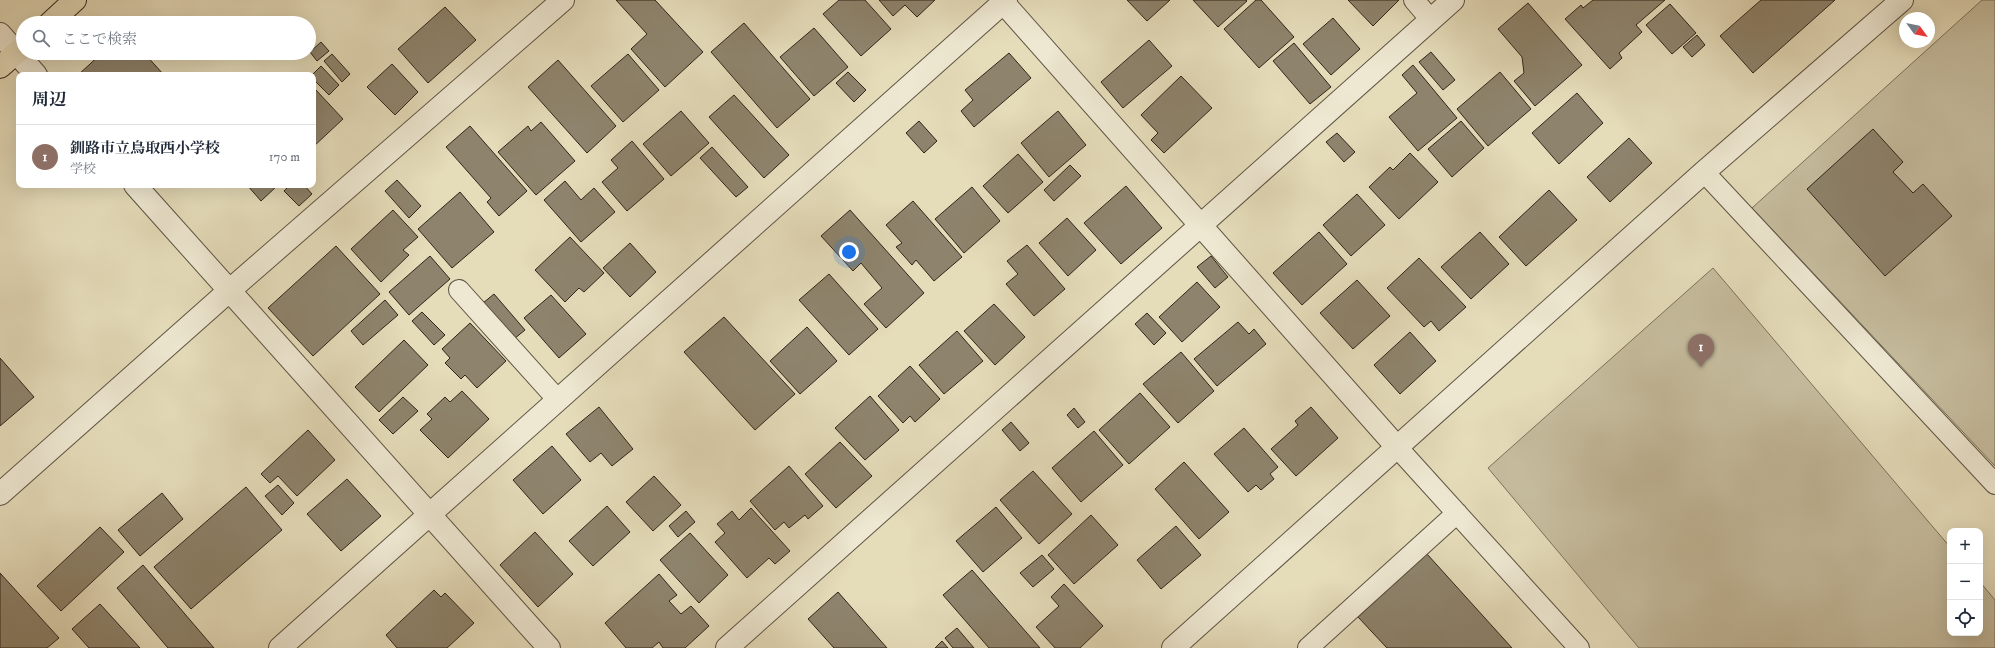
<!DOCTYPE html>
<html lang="ja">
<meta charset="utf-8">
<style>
body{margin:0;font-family:"IM FELL DW Pica","Noto Serif JP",serif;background:#f2f2f3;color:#1f2937}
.controls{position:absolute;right:12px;bottom:12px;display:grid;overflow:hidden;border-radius:8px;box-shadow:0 4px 16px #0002}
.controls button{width:36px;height:36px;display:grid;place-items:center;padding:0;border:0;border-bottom:1px solid #e0e1e3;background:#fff;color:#1f2937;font:20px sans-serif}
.compass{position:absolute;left:1899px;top:12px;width:36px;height:36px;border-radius:50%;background:#fff;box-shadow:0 4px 16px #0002;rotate:123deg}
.you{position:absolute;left:849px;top:252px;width:14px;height:14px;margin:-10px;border:3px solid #fff;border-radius:50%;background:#1a73e8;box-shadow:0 0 0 6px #1a73e833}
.badge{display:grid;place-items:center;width:26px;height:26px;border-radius:50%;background:#ea580c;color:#fff;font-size:13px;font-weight:700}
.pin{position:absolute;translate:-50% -33px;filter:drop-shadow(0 1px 2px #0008)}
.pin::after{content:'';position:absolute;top:21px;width:14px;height:12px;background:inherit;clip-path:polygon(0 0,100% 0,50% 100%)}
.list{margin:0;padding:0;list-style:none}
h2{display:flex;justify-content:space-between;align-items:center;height:52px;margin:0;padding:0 16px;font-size:17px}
h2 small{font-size:13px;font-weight:400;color:#747a83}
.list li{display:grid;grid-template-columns:26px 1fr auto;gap:12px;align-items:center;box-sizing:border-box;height:64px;padding:0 16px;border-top:1px solid #e0e1e3}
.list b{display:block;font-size:15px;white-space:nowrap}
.list p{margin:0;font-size:13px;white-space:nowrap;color:#747a83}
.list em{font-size:13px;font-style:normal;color:#747a83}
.icon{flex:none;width:22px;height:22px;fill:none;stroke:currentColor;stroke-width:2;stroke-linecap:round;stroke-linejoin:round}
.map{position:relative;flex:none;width:1995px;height:648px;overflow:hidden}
.search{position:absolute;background:#fff;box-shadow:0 4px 16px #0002;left:16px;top:16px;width:300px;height:44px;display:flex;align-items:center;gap:10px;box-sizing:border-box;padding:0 14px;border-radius:22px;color:#747a83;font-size:15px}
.panel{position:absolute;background:#fff;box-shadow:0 4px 16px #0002;left:16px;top:72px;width:300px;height:116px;border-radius:8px}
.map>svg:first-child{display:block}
.green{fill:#c6bd9f;stroke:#7b715c}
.building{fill:#8e846d;stroke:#30251a}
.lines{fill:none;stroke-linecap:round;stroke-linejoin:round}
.lane-casing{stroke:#5d5342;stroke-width:22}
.street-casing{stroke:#5d5342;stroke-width:24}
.highway-casing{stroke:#30251a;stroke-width:24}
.lane{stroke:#eee8d2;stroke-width:20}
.street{stroke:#eee8d2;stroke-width:22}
.highway{stroke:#e5dcba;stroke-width:22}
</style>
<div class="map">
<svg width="1995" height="648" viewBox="0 0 1995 648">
<rect width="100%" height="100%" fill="#e5dcba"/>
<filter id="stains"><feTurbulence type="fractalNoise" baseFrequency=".005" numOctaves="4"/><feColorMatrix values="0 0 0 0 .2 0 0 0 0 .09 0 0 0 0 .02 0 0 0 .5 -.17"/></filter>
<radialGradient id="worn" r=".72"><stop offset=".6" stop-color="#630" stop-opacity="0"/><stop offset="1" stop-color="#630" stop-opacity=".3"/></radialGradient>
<path class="green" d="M 1982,0 L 1995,0 L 1995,466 L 1752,208 Z
M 1713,268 L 1950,547 L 1950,633 L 1980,633 L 1980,582 L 1995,600 L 1995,648 L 1639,648 L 1488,468 Z"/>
<path class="building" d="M 616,0 L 655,0 L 703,52 L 665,87 L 631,49 L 647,34 Z
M 839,0 L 865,0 L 891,29 L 861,56 L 823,14 Z
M 879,0 L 935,0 L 917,17 L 905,5 L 893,16 Z
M 1127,0 L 1170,0 L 1147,21 Z
M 1193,0 L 1246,0 L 1247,1 L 1218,27 Z
M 1256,0 L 1261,0 L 1294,37 L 1259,68 L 1224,29 Z
M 1348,0 L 1399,0 L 1373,26 Z
M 1593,0 L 1665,0 L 1636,25 L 1642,32 L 1619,53 L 1622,58 L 1610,69 L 1565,19 L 1581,5 L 1583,8 Z
M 1761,0 L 1835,0 L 1753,73 L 1720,36 Z
M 1528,3 L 1582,65 L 1535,106 L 1514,81 L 1524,73 L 1522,57 L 1498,29 Z
M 1670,4 L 1696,33 L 1672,54 L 1646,25 Z
M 445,7 L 476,40 L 428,83 L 398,49 Z
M 1333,18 L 1360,49 L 1331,75 L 1303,44 Z
M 744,23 L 810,99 L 777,128 L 711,52 Z
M 814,28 L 848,67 L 814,96 L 780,57 Z
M 1697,35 L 1705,45 L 1692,57 L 1683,47 Z
M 1149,40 L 1172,66 L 1123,108 L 1101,82 Z
M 321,42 L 329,51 L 317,61 L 310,52 Z
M 1294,43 L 1331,87 L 1310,104 L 1273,61 Z
M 1431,52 L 1455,80 L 1443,90 L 1419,62 Z
M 102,53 L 144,53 L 164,75 L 78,75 Z
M 1009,53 L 1031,78 L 974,127 L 961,111 L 973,100 L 965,90 Z
M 332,54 L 350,74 L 342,82 L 324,61 Z
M 628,54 L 659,90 L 623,122 L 591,86 Z
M 558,60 L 616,126 L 587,153 L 528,87 Z
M 392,64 L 418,92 L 395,115 L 367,87 Z
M 1413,65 L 1457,118 L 1418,151 L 1389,117 L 1417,93 L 1402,75 Z
M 321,66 L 339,85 L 329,95 L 313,79 L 313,75 L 312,75 Z
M 848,72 L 866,90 L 854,102 L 836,83 Z
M 1500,72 L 1531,109 L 1488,146 L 1457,109 Z
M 1181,76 L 1212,108 L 1164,153 L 1151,140 L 1158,133 L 1141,115 Z
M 315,89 L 343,119 L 313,147 L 313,90 Z
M 1577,93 L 1603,123 L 1559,164 L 1532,133 Z
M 734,95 L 789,155 L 764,178 L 709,117 Z
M 681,111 L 709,143 L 671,176 L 643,144 Z
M 1058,111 L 1086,145 L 1049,177 L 1021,143 Z
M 919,121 L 937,141 L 924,153 L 906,133 Z
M 1461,121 L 1484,148 L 1452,177 L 1428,149 Z
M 541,122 L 575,161 L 536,195 L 498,152 L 528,126 L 531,131 Z
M 470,126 L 527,191 L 499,216 L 487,202 L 491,198 L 446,147 Z
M 1873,129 L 1903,162 L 1893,172 L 1913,193 L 1923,184 L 1952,216 L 1885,276 L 1807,189 Z
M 1337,133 L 1355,152 L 1344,162 L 1326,142 Z
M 1629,138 L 1652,163 L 1610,202 L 1587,177 Z
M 632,141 L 664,179 L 627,211 L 602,182 L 618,168 L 611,160 Z
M 712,147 L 748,187 L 736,197 L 700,158 Z
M 1410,153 L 1438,182 L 1399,219 L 1369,187 L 1390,167 L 1393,170 Z
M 1018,154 L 1043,182 L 1008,213 L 983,186 Z
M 1070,165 L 1081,176 L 1054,201 L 1044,190 Z
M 397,180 L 421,206 L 409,218 L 385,191 Z
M 565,181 L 581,200 L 594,188 L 615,212 L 581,242 L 544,200 Z
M 247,185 L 278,185 L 261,201 Z
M 290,185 L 304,185 L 312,194 L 299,206 L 284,191 Z
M 1126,186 L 1162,228 L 1121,264 L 1084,223 Z
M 972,187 L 1000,221 L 964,253 L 935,219 Z
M 1549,190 L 1577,220 L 1526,266 L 1499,237 Z
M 460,192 L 494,232 L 452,268 L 418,229 Z
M 1357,194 L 1385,225 L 1351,256 L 1323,225 Z
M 913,201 L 962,257 L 934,281 L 916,260 L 912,265 L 896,247 L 902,243 L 886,225 Z
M 393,210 L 418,237 L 403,250 L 409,255 L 381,282 L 351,249 Z
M 850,210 L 924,293 L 886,328 L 864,304 L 882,288 L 861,263 L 853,271 L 821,236 Z
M 1067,218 L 1096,250 L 1068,276 L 1039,243 Z
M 1319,232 L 1347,264 L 1302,305 L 1273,273 Z
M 1480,232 L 1509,264 L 1471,299 L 1441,267 Z
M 570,237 L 604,273 L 584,292 L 579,288 L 565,302 L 535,270 Z
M 630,243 L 656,272 L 630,297 L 603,268 Z
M 1027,245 L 1065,289 L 1034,316 L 1006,284 L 1018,274 L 1007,261 Z
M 336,246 L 380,294 L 313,356 L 268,308 Z
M 430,256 L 450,279 L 409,315 L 389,292 Z
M 1211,256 L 1228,277 L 1215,288 L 1197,267 Z
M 1419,258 L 1466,307 L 1439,331 L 1431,321 L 1424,327 L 1387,288 Z
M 829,274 L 878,329 L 849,355 L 799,300 Z
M 1357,280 L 1390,316 L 1353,349 L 1320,313 Z
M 1197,282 L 1220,307 L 1182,342 L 1159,317 Z
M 494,294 L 525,330 L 514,339 L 483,303 Z
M 551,295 L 586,334 L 559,358 L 524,318 Z
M 385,300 L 398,315 L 363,345 L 351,331 Z
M 994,304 L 1025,337 L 995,365 L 964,331 Z
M 422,312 L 445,335 L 434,345 L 412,321 Z
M 1147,313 L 1166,333 L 1154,345 L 1135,324 Z
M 724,317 L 795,394 L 755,430 L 684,352 Z
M 1238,322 L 1249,334 L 1254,329 L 1266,344 L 1217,386 L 1194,359 Z
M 470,323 L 506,361 L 477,388 L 465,375 L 461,379 L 445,363 L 450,358 L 442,349 Z
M 807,327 L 837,361 L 800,394 L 770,361 Z
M 957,331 L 983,361 L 944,394 L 919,365 Z
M 1410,332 L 1436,361 L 1400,394 L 1374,365 Z
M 404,340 L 428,365 L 379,412 L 355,387 Z
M 1181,352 L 1214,391 L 1178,423 L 1143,384 Z
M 0,358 L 34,397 L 0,426 Z
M 910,366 L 940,399 L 915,422 L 910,416 L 903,423 L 878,396 Z
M 462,391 L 489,419 L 448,458 L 420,430 L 432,419 L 427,414 L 445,397 L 450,402 Z
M 1140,393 L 1170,427 L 1129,464 L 1099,430 Z
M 870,396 L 899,430 L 865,460 L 835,428 Z
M 403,397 L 418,411 L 393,434 L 379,420 Z
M 599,407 L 633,449 L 612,466 L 601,453 L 590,462 L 566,434 Z
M 1311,407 L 1338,438 L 1296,476 L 1271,449 L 1298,425 L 1295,421 Z
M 1074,408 L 1085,422 L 1078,428 L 1067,415 Z
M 1011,422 L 1029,443 L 1020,451 L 1002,430 Z
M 1244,428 L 1278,467 L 1270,474 L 1274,479 L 1261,490 L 1256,485 L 1248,492 L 1214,454 Z
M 308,430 L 335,460 L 297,496 L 278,476 L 270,483 L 261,474 Z
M 1094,431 L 1123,465 L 1081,502 L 1052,468 Z
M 840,442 L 872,476 L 836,508 L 805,474 Z
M 552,446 L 581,480 L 543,514 L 513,480 Z
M 1184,462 L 1229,512 L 1199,539 L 1155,489 Z
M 789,466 L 823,506 L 808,519 L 805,515 L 789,528 L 784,522 L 775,530 L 750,501 Z
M 1033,471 L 1072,514 L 1039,544 L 1000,500 Z
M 654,476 L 681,505 L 653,531 L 626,502 Z
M 347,479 L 381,516 L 341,551 L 307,514 Z
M 278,485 L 294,503 L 282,515 L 265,496 Z
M 246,487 L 282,530 L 191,609 L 154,567 Z
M 162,493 L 183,519 L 140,556 L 118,530 Z
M 607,506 L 630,532 L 593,566 L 569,541 Z
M 996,507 L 1022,538 L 983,572 L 956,541 Z
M 751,508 L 790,551 L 775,564 L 769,558 L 747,578 L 715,542 L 725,533 L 717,524 L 732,511 L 739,520 Z
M 686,511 L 695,522 L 678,537 L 669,526 Z
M 1091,515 L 1118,545 L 1074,584 L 1048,555 Z
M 1176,526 L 1201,555 L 1161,589 L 1137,560 Z
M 100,527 L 124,552 L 61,611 L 37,586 Z
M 535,532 L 573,574 L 538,607 L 500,565 Z
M 690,533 L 728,575 L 699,603 L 660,560 Z
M 1427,554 L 1512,648 L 1387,648 L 1358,617 Z
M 1042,555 L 1054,569 L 1033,587 L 1020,573 Z
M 143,565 L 214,648 L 168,648 L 117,588 Z
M 972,570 L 1040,648 L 989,648 L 943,595 Z
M 0,573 L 59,638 L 47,648 L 0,648 Z
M 659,574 L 677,595 L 669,601 L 681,614 L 691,606 L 709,626 L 685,648 L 663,648 L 659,642 L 652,648 L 626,648 L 605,623 Z
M 1064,584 L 1103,626 L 1080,648 L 1055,648 L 1036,627 L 1059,606 L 1051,597 Z
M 434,590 L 441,597 L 445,593 L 474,623 L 447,648 L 397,648 L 386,635 Z
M 838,592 L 887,648 L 834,648 L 808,619 Z
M 100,604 L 140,648 L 89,648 L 72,629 Z
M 957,628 L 974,648 L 953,648 L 945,638 Z
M 942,641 L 948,648 L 935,648 Z"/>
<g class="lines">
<defs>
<path id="lane" d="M 1414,0 L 1431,20
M 1704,172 L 1995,484
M 459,290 L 557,399
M 1396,446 L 1579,648
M 1308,648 L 1457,513"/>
<path id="street" d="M 1001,0 L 1396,446
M 0,34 L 36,75
M 135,185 L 549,648
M 0,494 L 230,290 L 563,0
M 280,648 L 1006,0
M 727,648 L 1453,0
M 1173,648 L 1704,172 L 1902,0"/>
<path id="highway" d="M 50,23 L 75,0
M 0,67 L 23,47"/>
</defs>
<use href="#lane" class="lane-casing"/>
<use href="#street" class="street-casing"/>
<use href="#highway" class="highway-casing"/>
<use href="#lane" class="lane"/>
<use href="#street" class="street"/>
<use href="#highway" class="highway"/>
</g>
<rect width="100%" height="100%" filter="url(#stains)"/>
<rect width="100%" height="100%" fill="url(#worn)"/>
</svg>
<div class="controls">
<button>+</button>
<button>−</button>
<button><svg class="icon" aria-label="locate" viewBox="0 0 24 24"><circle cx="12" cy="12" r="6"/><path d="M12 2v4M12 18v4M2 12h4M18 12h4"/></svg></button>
</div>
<svg class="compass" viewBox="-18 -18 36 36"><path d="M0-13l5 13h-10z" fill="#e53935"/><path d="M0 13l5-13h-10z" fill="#747a83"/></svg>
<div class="you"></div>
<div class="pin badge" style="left:1701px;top:367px;background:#8d6e63">1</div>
<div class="search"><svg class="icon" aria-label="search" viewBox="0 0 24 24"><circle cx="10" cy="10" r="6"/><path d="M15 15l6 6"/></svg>ここで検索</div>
<section class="panel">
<h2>周辺<small></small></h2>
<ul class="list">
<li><span class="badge" style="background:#8d6e63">1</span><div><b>釧路市立鳥取西小学校</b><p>学校</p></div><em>170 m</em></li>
</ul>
</section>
</div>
